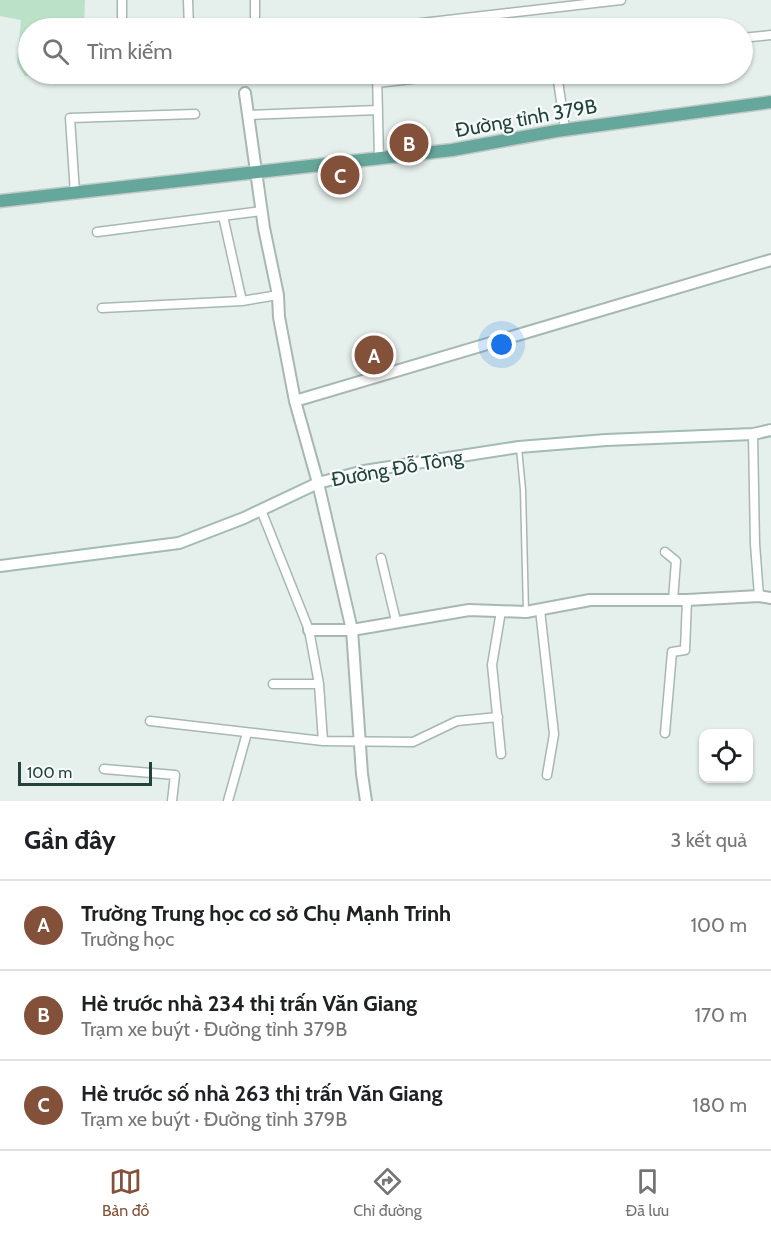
<!DOCTYPE html>
<html lang="vi">
<meta charset="utf-8">
<style>
body{margin:0;font-family:Cabin,sans-serif;background:#f6f6f6;color:#202124}
.controls{position:absolute;right:18px;bottom:18px;display:grid;overflow:hidden;border-radius:12px;box-shadow:0 2px 4px #0004}
.controls button{width:54px;height:54px;display:grid;place-items:center;padding:0;border:0;border-bottom:2px solid #e0e0e0;background:#fff;color:#202124;font:30px sans-serif}
.scale{position:absolute;left:18px;bottom:15px;width:134px;box-sizing:border-box;padding-left:6px;border:3px solid #22423c;border-top:0;font-size:16px;line-height:21px;white-space:nowrap;color:#22423c;-webkit-text-stroke:4px #f6fbf9;paint-order:stroke}
.you{position:absolute;left:502px;top:345px;width:21px;height:21px;margin:-15px;border:4px solid #fff;border-radius:50%;background:#1a73e8;box-shadow:0 0 0 9px #1a73e833}
.badge{display:grid;place-items:center;width:39px;height:39px;border-radius:50%;background:#83503a;color:#fff;font-size:20px;font-weight:700}
.pin{position:absolute;translate:-50% -50%;border:3px solid #fff;box-shadow:0 2px 6px #0006}
.list{margin:0;padding:0;list-style:none}
h2{display:flex;justify-content:space-between;align-items:center;height:78px;margin:0;padding:0 24px;font-size:26px}
h2 small{font-size:20px;font-weight:400;color:#757577}
.list li{display:grid;grid-template-columns:39px 1fr auto;gap:18px;align-items:center;box-sizing:border-box;height:90px;padding:0 24px;border-top:2px solid #e0e0e0}
.list b{display:block;font-size:22px;white-space:nowrap}
.list p{margin:0;font-size:20px;white-space:nowrap;color:#757577}
.list em{font-size:20px;font-style:normal;color:#757577}
.icon{flex:none;width:33px;height:33px;fill:none;stroke:currentColor;stroke-width:2;stroke-linecap:round;stroke-linejoin:round}
.map{position:relative;flex:none;width:771px;height:801px;overflow:hidden}
.search{position:absolute;background:#fff;box-shadow:0 2px 4px #0004;left:18px;right:18px;top:18px;height:66px;display:flex;align-items:center;gap:15px;box-sizing:border-box;padding:0 21px;border-radius:33px;color:#757577;font-size:22px}
.sheet{height:348px;background:#fff}
nav{display:flex;justify-content:space-around;align-items:center;box-sizing:border-box;height:84px;border-top:2px solid #e0e0e0;background:#fff;font-size:16px;color:#757577}
nav a{display:grid;justify-items:center;gap:3px}
nav .on{color:#83503a}
.map>svg:first-child{display:block}
.green{fill:#bce1c9}
.lines{fill:none;stroke-linecap:round;stroke-linejoin:round}
.service-casing{stroke:#a7b8b3;stroke-width:7}
.minor-casing{stroke:#a7b8b3;stroke-width:11}
.tertiary-casing{stroke:#a7b8b3;stroke-width:14}
.secondary-casing{stroke:#a2bbb4;stroke-width:14}
.primary-casing{stroke:#c1cac8;stroke-width:15}
.service{stroke:#fff;stroke-width:4}
.minor{stroke:#fff;stroke-width:8}
.tertiary{stroke:#fff;stroke-width:10}
.secondary{stroke:#fff;stroke-width:10}
.primary{stroke:#66a79b;stroke-width:12}
.labels{text-anchor:middle;dominant-baseline:central;stroke-width:4.5;stroke-linejoin:round;paint-order:stroke}
.street-label{font-size:20px;fill:#22423c;stroke:#f6fbf9}
</style>
<div class="map">
<svg width="771" height="801" viewBox="0 0 771 801">
<rect width="100%" height="100%" fill="#e5efeb"/>
<path class="green" d="M 0,0 L 85,0 L 84,28 L 28,28 L 28,74 L 41,74 L 25,76 L 17,63 L 21,20 L 0,16 Z"/>
<g class="lines">
<defs>
<path id="service" d="M 519,448 L 523,490 L 526,612"/>
<path id="minor" d="M 122,0 L 122,28
M 188,0 L 189,28
M 255,0 L 255,25
M 378,28 L 621,0
M 742,38 L 771,35
M 377,74 L 379,158
M 557,74 L 565,129
M 377,83 L 454,74
M 248,115 L 378,110
M 75,193 L 70,118 L 195,114
M 223,216 L 242,301
M 97,232 L 262,211
M 102,308 L 242,301 L 278,295
M 753,434 L 755,544 L 759,596
M 261,510 L 309,630 L 319,684 L 323,741
M 665,552 L 676,561 L 673,600
M 381,558 L 396,621
M 540,610 L 554,734 L 547,775
M 501,611 L 492,665 L 501,754
M 273,684 L 319,684
M 150,721 L 323,741 L 413,742 L 457,721 L 498,717
M 665,733 L 672,652 L 685,650 L 687,600
M 104,769 L 175,775 L 172,801
M 228,801 L 247,733"/>
<path id="tertiary" d="M 245,93 L 264,228 L 278,295 L 279,317 L 295,401 L 318,483 L 352,630 L 362,774 L 366,801
M 295,401 L 771,260
M 309,630 L 352,630 L 469,610 L 526,612 L 590,600 L 687,600 L 759,596 L 771,598"/>
<path id="secondary" d="M 0,566 L 179,543 L 244,518 L 318,483 L 364,471 L 519,447 L 606,440 L 753,434 L 771,430"/>
<path id="primary" d="M 0,201 L 452,150 L 556,131 L 771,102"/>
</defs>
<use href="#service" class="service-casing"/>
<use href="#minor" class="minor-casing"/>
<use href="#tertiary" class="tertiary-casing"/>
<use href="#secondary" class="secondary-casing"/>
<use href="#primary" class="primary-casing"/>
<use href="#service" class="service"/>
<use href="#minor" class="minor"/>
<use href="#tertiary" class="tertiary"/>
<use href="#secondary" class="secondary"/>
<use href="#primary" class="primary"/>
</g>
<g class="labels">
<g class="street-label">
<text transform="translate(526 118) rotate(-10)">Đường tỉnh 379B</text>
<text transform="translate(397 468) rotate(-10)">Đường Đỗ Tông</text>
</g>
</g>
</svg>
<div class="controls">
<button><svg class="icon" aria-label="locate" viewBox="0 0 24 24"><circle cx="12" cy="12" r="6"/><path d="M12 2v4M12 18v4M2 12h4M18 12h4"/></svg></button>
</div>
<div class="scale">100 m</div>
<div class="you"></div>
<div class="pin badge" style="left:374px;top:355px">A</div>
<div class="pin badge" style="left:409px;top:143px">B</div>
<div class="pin badge" style="left:340px;top:175px">C</div>
<div class="search"><svg class="icon" aria-label="search" viewBox="0 0 24 24"><circle cx="10" cy="10" r="6"/><path d="M15 15l6 6"/></svg>Tìm kiếm</div>
</div>
<section class="sheet">
<h2>Gần đây<small>3 kết quả</small></h2>
<ul class="list">
<li><span class="badge">A</span><div><b>Trường Trung học cơ sở Chụ Mạnh Trinh</b><p>Trường học</p></div><em>100 m</em></li>
<li><span class="badge">B</span><div><b>Hè trước nhà 234 thị trấn Văn Giang</b><p>Trạm xe buýt · Đường tỉnh 379B</p></div><em>170 m</em></li>
<li><span class="badge">C</span><div><b>Hè trước số nhà 263 thị trấn Văn Giang</b><p>Trạm xe buýt · Đường tỉnh 379B</p></div><em>180 m</em></li>
</ul>
</section>
<nav>
<a class="on"><svg class="icon" aria-label="map" viewBox="0 0 24 24"><path d="M3 6l6-2 6 2 6-2v14l-6 2-6-2-6 2zM9 4v14M15 6v14"/></svg>Bản đồ</a>
<a><svg class="icon" aria-label="directions" viewBox="0 0 24 24"><path d="M12 3l9 9-9 9-9-9zM9 14v-3h6M13 9l2 2-2 2"/></svg>Chỉ đường</a>
<a><svg class="icon" aria-label="saved" viewBox="0 0 24 24"><path d="M7 4h10v16l-5-4-5 4z"/></svg>Đã lưu</a>
</nav>
